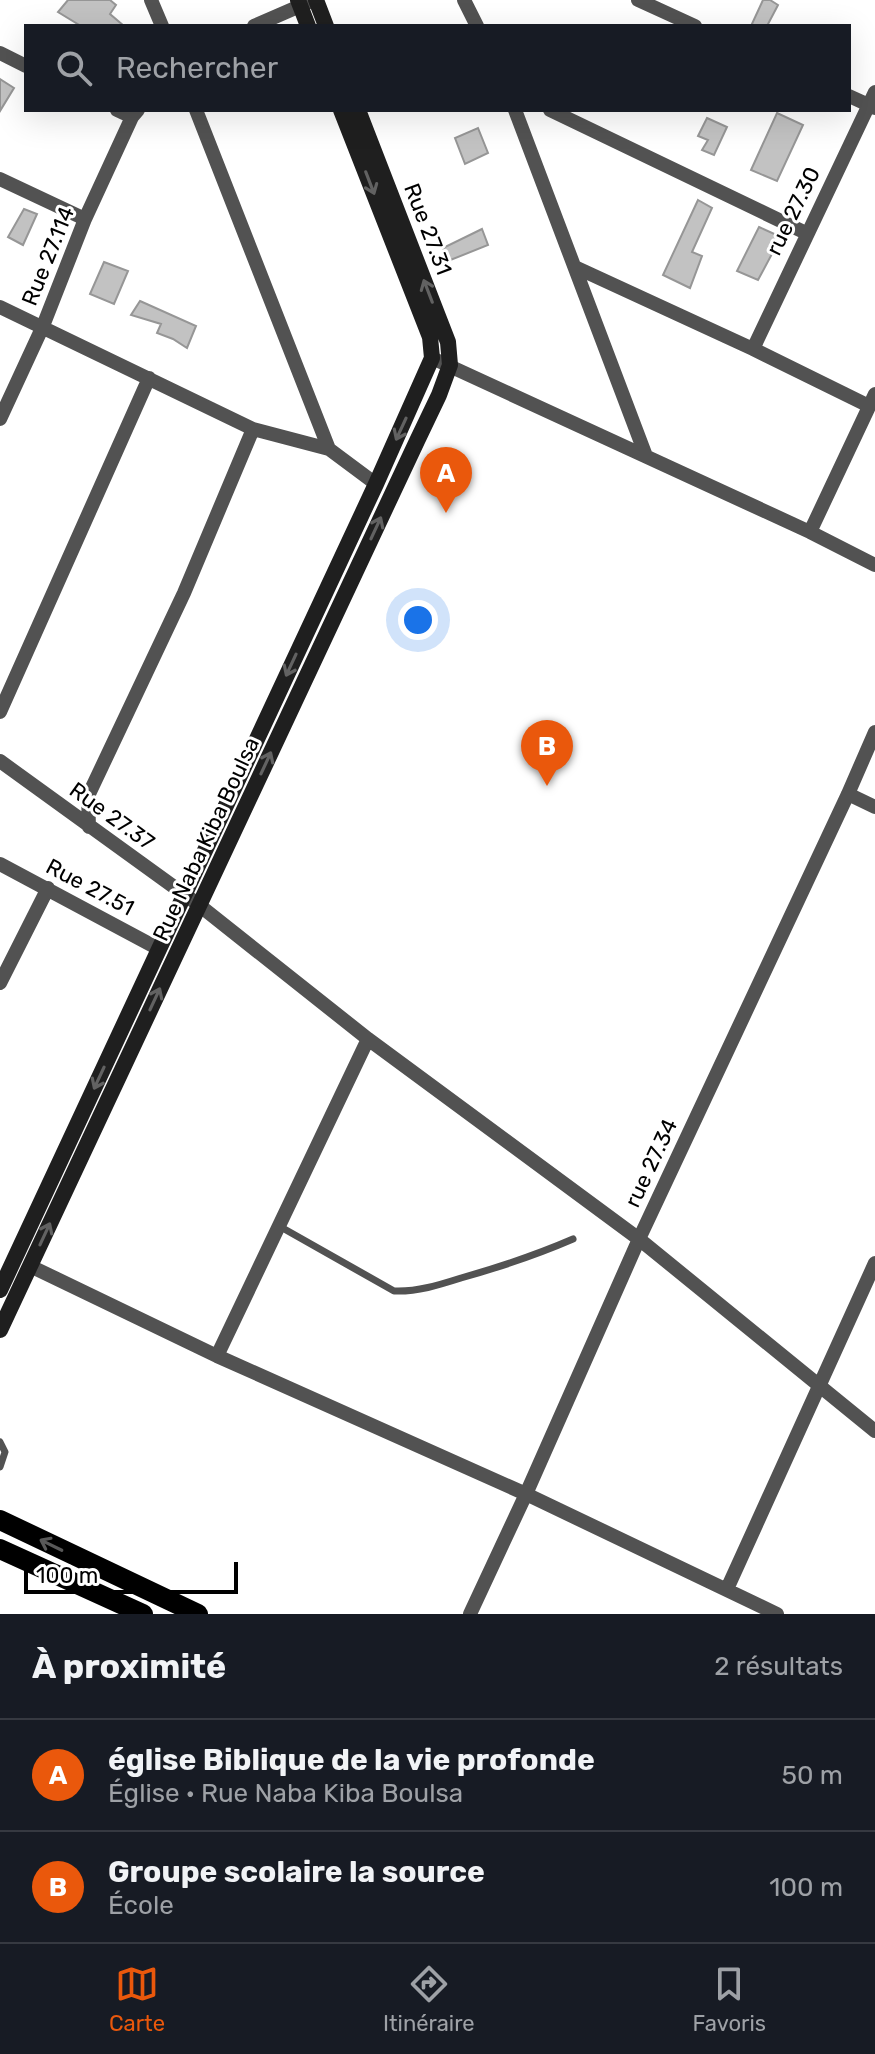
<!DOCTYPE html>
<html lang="fr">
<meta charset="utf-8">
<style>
body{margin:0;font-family:Rubik,sans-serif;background:#20242c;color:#f1f3f6}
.scale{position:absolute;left:24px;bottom:20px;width:214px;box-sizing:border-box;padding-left:8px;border:4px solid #000;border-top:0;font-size:22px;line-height:28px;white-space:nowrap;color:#000;-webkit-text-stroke:6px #fff;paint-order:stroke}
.you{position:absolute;left:418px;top:620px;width:28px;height:28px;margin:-20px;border:6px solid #fff;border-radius:50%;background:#1a73e8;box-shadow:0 0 0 12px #1a73e833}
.badge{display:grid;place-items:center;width:52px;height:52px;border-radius:50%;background:#ea580c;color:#fff;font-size:26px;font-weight:700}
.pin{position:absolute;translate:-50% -66px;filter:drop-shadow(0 2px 4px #0008)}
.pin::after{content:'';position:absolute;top:42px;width:28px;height:24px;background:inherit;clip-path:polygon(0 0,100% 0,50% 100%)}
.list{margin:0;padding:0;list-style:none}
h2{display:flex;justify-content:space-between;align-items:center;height:104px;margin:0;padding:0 32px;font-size:34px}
h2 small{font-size:26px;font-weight:400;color:#9ea1a6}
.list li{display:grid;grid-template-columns:52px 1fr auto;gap:24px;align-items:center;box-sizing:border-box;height:112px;padding:0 32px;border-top:2px solid #363941}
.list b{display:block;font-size:30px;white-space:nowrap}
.list p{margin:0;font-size:26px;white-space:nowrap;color:#9ea1a6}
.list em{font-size:26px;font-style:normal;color:#9ea1a6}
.icon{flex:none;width:44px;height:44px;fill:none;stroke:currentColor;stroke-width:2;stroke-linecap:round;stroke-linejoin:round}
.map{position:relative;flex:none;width:875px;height:1614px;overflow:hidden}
.search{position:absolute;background:#171b24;box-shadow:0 8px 32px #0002;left:24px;right:24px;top:24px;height:88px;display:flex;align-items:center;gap:20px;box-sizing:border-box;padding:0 28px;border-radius:0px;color:#9ea1a6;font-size:30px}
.sheet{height:328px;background:#171b24}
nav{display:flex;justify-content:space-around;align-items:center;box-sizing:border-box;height:112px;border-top:2px solid #363941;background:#171b24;font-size:22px;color:#9ea1a6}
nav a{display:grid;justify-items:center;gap:4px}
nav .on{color:#ea580c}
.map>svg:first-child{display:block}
.building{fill:#c2c2c2;stroke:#969696;stroke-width:2}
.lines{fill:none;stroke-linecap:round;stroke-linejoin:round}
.lane{stroke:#525252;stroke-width:7}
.street{stroke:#525252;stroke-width:14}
.secondary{stroke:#1f1f1f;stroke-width:16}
.primary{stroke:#000;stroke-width:20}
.oneway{stroke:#626262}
.oneway2{stroke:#595959}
.labels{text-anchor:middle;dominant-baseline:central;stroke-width:6;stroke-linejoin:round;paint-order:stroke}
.street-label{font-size:22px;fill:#000;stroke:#fff}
</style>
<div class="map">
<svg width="875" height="1614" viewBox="0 0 875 1614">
<rect width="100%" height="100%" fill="#fff"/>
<path class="building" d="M 68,0 L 110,0 L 116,5 L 110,14 L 124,26 L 81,26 L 58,12 Z
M 763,0 L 770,0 L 778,5 L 767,26 L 751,26 Z
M 0,79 L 14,88 L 0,111 Z
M 777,113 L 803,125 L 777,181 L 751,170 Z
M 707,118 L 727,127 L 714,155 L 702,150 L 708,140 L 698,136 Z
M 478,128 L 488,153 L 465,164 L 455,138 Z
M 698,200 L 712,208 L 692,252 L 702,256 L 690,288 L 663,275 Z
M 24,209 L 37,214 L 23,245 L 8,237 Z
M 759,227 L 781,237 L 758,280 L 737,271 Z
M 482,229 L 488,245 L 448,261 L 443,248 Z
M 104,262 L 128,271 L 114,304 L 90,294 Z
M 140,301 L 196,326 L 187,348 L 173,339 L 157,333 L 161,324 L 131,315 Z"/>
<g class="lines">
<path class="lane" d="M 279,1226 L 394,1291 C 417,1292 439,1285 461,1278 C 500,1267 536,1255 573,1239
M 0,1442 L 5,1452 L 0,1467"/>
<path class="street" d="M 151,0 L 162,26
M 464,0 L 477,26
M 638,0 L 695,26
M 254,26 L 309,2
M 0,53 L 26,66
M 849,96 L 875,108
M 117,110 L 132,117
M 196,110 L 329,449
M 515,110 L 646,456
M 550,110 L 806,233
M 0,179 L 85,219
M 575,267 L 753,349 L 869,406
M 0,307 L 253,429 L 329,449 L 376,484
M 753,349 L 875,92
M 432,358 L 810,532 L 875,565
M 0,419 L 43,326 L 85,219 L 132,117 L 138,110
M 810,532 L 875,394
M 0,712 L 149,378
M 0,761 L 199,905 L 368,1039 L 639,1239 L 875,1431
M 848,794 L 875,807
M 89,827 L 88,796 L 184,593 L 253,429
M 0,864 L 159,949
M 0,983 L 48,888
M 30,1266 L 217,1356 L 526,1494 L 777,1614
M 217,1356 L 368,1039
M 727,1589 L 875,1263
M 470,1614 L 526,1494 L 639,1239 L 848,794 L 875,732"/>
<path class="secondary" d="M 298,0 L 308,26
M 316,0 L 326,26
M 0,1290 L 376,484 L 432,358 L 430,337 L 341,110
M 0,1330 L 417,441 L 439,395 L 450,365 L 448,342 L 358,110"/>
<path class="primary" d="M 0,1520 L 198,1614
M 0,1549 L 143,1614"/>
</g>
<defs><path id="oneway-shaft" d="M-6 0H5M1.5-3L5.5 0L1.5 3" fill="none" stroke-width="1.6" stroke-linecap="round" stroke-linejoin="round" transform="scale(2)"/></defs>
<g class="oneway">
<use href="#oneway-shaft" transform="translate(370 183) rotate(69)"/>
<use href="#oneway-shaft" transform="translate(428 291) rotate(-111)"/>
<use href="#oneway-shaft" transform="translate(401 429) rotate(115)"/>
<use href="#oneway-shaft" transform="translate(376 528) rotate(-65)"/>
<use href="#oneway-shaft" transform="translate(291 665) rotate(115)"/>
<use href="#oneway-shaft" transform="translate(266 763) rotate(-65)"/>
<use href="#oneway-shaft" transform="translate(155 999) rotate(-65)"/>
<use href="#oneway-shaft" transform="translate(99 1078) rotate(115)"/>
<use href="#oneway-shaft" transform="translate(45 1234) rotate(-65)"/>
</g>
<use class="oneway2" href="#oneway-shaft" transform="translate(51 1545) rotate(-154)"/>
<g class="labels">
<g class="street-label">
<text transform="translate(793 211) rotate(-64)">rue 27.30</text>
<text transform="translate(428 229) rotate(69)">Rue 27.31</text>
<text transform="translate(48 256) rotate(-68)">Rue 27.114</text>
<text transform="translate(112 816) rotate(36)">Rue 27.37</text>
<text transform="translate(206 839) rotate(-65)">Rue Naba Kiba Boulsa</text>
<text transform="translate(90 887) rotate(28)">Rue 27.51</text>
<text transform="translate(651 1163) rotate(-65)">rue 27.34</text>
</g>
</g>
</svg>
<div class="scale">100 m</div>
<div class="you"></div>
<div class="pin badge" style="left:446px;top:513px">A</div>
<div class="pin badge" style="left:547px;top:786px">B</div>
<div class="search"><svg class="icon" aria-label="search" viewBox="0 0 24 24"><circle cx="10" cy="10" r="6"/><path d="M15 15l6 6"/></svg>Rechercher</div>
</div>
<section class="sheet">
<h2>À proximité<small>2 résultats</small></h2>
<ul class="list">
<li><span class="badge">A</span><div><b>église Biblique de la vie profonde</b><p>Église · Rue Naba Kiba Boulsa</p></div><em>50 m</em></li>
<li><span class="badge">B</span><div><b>Groupe scolaire la source</b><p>École</p></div><em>100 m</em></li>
</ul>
</section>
<nav>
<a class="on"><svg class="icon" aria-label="map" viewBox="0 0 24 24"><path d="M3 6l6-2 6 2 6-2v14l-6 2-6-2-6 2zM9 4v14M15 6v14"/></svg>Carte</a>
<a><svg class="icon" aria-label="directions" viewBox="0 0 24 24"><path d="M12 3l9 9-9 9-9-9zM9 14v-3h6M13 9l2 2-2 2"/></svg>Itinéraire</a>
<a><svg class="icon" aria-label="saved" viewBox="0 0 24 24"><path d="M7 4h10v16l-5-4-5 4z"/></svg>Favoris</a>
</nav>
